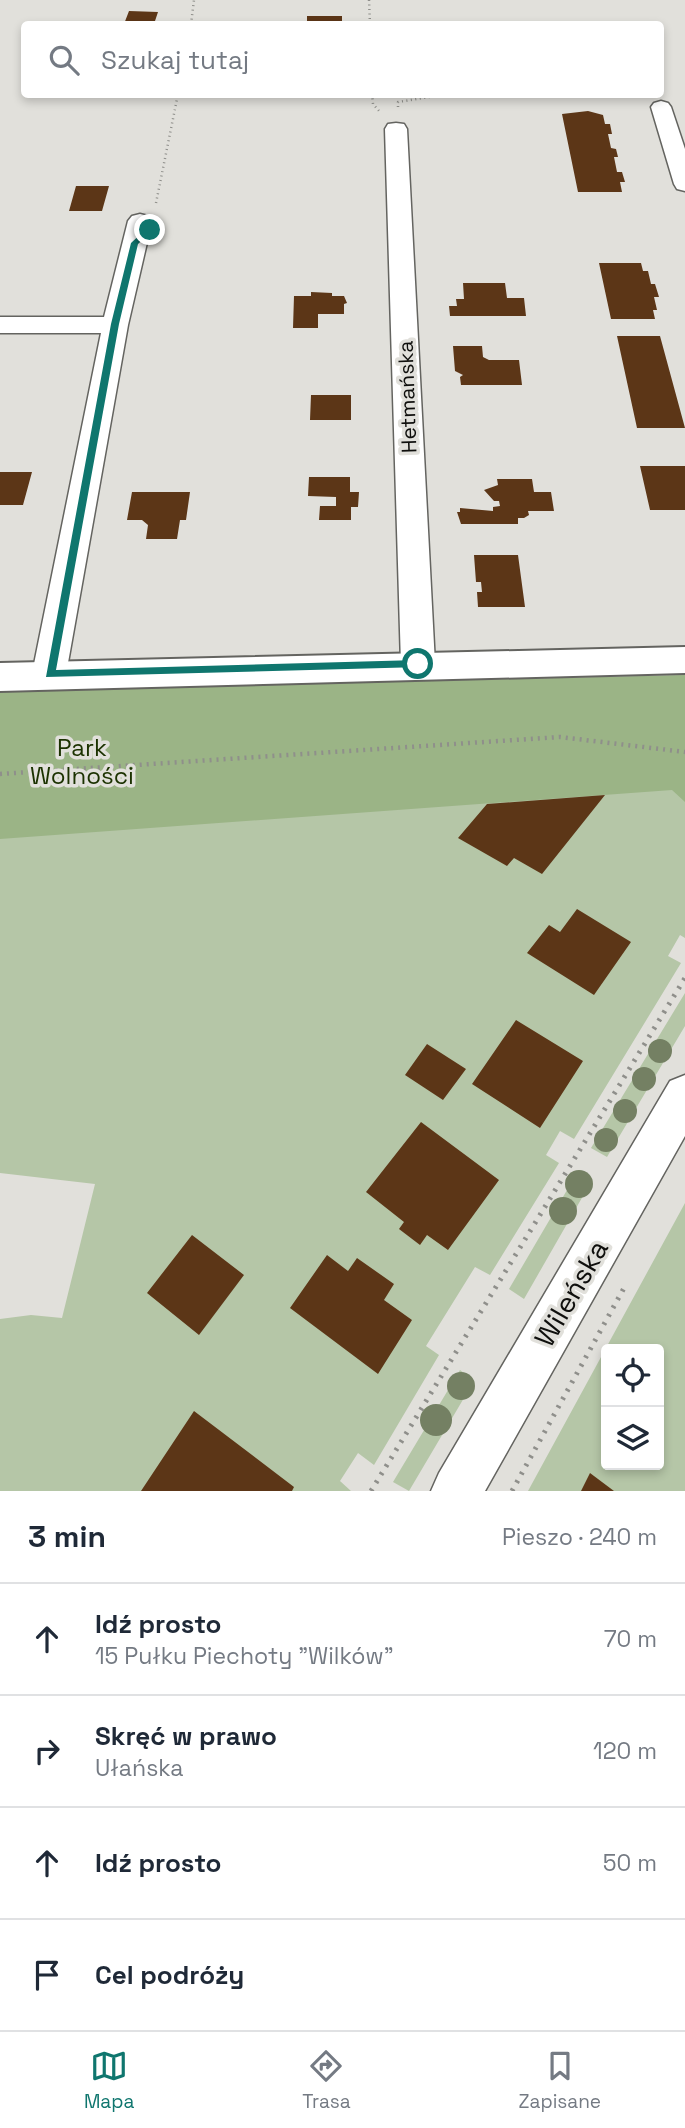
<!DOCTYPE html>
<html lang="pl">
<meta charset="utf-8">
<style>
body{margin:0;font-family:"Space Grotesk",sans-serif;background:#f6f6f7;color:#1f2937}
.controls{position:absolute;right:21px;bottom:21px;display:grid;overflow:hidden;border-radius:7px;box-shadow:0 4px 10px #0003}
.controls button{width:63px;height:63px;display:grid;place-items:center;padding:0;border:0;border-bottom:2px solid #e0e1e3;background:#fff;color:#1f2937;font:35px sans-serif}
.stop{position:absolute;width:21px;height:21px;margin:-16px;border:5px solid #0f766e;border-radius:50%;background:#fff}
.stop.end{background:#0f766e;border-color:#fff;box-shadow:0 2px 7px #0008}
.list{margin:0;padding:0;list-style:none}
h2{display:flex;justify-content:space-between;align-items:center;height:91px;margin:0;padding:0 28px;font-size:30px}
h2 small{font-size:23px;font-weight:400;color:#747a83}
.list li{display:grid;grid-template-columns:46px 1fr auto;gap:21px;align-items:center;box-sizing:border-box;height:112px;padding:0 28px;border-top:2px solid #e0e1e3}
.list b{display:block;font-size:26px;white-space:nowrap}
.list p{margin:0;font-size:23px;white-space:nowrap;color:#747a83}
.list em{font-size:23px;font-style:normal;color:#747a83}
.icon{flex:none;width:38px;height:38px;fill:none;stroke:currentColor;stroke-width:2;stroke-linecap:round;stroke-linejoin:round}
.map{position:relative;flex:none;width:685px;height:1491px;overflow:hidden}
.search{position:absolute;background:#fff;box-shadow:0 4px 10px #0003;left:21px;right:21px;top:21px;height:77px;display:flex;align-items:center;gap:18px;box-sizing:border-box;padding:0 24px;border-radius:7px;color:#747a83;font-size:26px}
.sheet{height:539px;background:#fff}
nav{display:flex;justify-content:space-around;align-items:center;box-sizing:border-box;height:98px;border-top:2px solid #e0e1e3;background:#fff;font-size:19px;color:#747a83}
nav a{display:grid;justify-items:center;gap:4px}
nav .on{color:#0f766e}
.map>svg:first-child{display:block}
.green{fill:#b5c6a7;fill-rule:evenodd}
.forest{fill:#9bb486}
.building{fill:#5c3617}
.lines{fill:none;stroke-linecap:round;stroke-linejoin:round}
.minor-casing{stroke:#646460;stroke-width:3}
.tertiary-casing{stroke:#646460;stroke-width:4}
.path-far2{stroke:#8f8f8b;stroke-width:2.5;stroke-dasharray:1 3.5;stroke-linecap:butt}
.path-far1{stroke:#8f8f8b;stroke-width:4.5;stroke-dasharray:2 5;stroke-linecap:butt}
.path{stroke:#8f8f8b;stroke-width:5;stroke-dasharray:2.5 7;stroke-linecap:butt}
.minor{fill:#fff;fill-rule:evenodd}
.tertiary{fill:#fff;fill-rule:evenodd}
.tree{fill:#748063}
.route{fill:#0f766e}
.labels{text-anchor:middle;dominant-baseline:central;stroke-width:7;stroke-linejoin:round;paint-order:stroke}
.far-street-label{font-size:21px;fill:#0f0f0d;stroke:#e1e0db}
.park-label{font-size:24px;fill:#1b3200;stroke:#e1e0db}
.near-street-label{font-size:28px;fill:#0f0f0d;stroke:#e1e0db}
</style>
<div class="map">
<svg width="685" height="1491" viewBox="0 0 685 1491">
<rect width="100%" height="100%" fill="#e1e0db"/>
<path class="green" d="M 685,675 L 685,938 L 680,935 L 668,956 L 681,963 L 574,1139 L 560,1131 L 546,1155 L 559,1163 L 490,1275 L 475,1267 L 426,1346 L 439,1355 L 374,1465 L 358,1453 L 340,1481 L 351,1491 L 0,1491 L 0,1319 L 31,1315 L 62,1318 L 95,1184 L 0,1173 L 0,691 Z
M 685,993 L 685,1026 L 607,1157 L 591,1148 Z
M 577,1173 L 591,1182 L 524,1299 L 509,1289 Z
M 685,1203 L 685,1491 L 528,1491 ZM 606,1349 L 659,1349 L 659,1465 L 606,1465 Z
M 460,1370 L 474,1381 L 409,1491 L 393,1482 Z"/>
<path class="forest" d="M 685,675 L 685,802 L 672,790 L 0,839 L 0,691 Z"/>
<path class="building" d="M 129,11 L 158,12 L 154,24 L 124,24 Z
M 307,16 L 342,16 L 342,24 L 307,24 Z
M 588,111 L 603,115 L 605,124 L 610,124 L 612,134 L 608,134 L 611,148 L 616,149 L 618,157 L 614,157 L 617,172 L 622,172 L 625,182 L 620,182 L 622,192 L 578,192 L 562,114 Z
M 76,186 L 109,186 L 102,211 L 69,211 Z
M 599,263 L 641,263 L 643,271 L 648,271 L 651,284 L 655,284 L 659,297 L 654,297 L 657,310 L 653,310 L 655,319 L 611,319 Z
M 463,283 L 505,283 L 507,298 L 524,298 L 526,316 L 450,316 L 449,306 L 457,306 L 456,299 L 464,299 Z
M 311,292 L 332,293 L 332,296 L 344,296 L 347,303 L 344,304 L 344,314 L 318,314 L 318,328 L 293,328 L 294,296 L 311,296 Z
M 617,336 L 660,336 L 685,428 L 637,428 Z
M 453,346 L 482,346 L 483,357 L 489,360 L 519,360 L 522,385 L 461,385 L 460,377 L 463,375 L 455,371 Z
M 311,395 L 351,395 L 351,420 L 310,420 Z
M 640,466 L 685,466 L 685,510 L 650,510 Z
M 0,472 L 32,472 L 23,505 L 0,505 Z
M 309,477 L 350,477 L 350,492 L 359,492 L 358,507 L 351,507 L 351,520 L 319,520 L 320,506 L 336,506 L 336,497 L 308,496 Z
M 497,479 L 532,479 L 534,492 L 551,492 L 554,511 L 528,511 L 529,515 L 524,518 L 518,518 L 518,524 L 461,524 L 457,512 L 460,512 L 460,508 L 493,511 L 493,507 L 500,506 L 499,501 L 494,501 L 484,490 L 498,485 Z
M 132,492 L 190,492 L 186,520 L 180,520 L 177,539 L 146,539 L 148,525 L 142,520 L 127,520 Z
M 474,555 L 518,555 L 525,607 L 478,607 L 477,592 L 482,592 L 481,582 L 476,582 Z
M 605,795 L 542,874 L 514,858 L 507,866 L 458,838 L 487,804 Z
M 577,909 L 631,942 L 594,995 L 527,953 L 549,925 L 560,932 Z
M 516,1020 L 583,1061 L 540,1128 L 472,1084 Z
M 427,1044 L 466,1069 L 443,1100 L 405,1075 Z
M 421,1122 L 499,1180 L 448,1250 L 427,1235 L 420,1245 L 399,1229 L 404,1222 L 366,1192 Z
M 192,1235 L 244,1275 L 199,1335 L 147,1293 Z
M 327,1255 L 348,1271 L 357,1258 L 394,1284 L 384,1300 L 412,1320 L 378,1374 L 290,1308 Z
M 194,1411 L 294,1487 L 292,1491 L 141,1491 Z
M 590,1473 L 614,1491 L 581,1491 Z"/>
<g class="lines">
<defs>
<path id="minor" d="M 661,101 L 668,103 L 671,107 L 685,149 L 685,191 L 677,189 L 674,184 L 651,107 L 654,103 Z
M 396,123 L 404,124 L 407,129 L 435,664 L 430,673 L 418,676 L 406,673 L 401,664 L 385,129 L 388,124 Z
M 140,214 L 148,216 L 152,221 L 128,325 L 66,674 L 61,683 L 49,686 L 37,683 L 32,674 L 101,333 L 0,333 L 0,317 L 104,317 L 128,221 L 132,216 Z
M 685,1075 L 685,1136 L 485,1491 L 431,1491 L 439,1473 L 670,1081 Z"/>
<path id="tertiary" d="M 685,647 L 685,673 L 0,691 L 0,663 Z"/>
</defs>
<use href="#minor" class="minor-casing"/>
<use href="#tertiary" class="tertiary-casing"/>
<path class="path-far2" d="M 369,0 L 370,24
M 191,24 L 194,0
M 372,94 L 373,104 L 380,112
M 398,107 L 398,102 L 448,94
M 156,203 L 178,94"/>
<path class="path-far1" d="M 0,774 L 560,737 L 685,752"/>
<path class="path" d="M 371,1491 L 685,978
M 512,1491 L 624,1288"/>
<use href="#minor" class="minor"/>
<use href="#tertiary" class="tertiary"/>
</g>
<g class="tree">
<circle cx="660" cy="1051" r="12"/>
<circle cx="644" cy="1079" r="12"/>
<circle cx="625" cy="1111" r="12"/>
<circle cx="606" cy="1140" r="12"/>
<circle cx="579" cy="1184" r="14"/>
<circle cx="563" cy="1211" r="14"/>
<circle cx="461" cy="1386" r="14"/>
<circle cx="436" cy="1420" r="16"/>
</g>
<path class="route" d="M 147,228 L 153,230 L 138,244 L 119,324 L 56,670 L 418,660 L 422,662 L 422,667 L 46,677 L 111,324 L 131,243 Z"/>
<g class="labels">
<g class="far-street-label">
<text transform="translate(407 397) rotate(-92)">Hetmańska</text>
</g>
<g class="park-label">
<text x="82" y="747">Park<tspan x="82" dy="28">Wolności</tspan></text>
</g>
<g class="near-street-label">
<text transform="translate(571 1293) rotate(-60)">Wileńska</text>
</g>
</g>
</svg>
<div class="controls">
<button><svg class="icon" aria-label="locate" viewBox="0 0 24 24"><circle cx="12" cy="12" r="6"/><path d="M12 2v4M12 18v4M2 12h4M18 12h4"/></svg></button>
<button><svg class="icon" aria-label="layers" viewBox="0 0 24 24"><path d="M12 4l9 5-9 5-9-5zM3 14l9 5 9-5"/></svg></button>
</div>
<div class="stop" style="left:418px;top:664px"></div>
<div class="stop end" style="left:150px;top:230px"></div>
<div class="search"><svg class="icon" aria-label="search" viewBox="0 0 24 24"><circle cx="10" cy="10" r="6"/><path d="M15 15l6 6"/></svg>Szukaj tutaj</div>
</div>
<section class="sheet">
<h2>3 min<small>Pieszo · 240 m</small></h2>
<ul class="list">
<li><svg class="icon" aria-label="ahead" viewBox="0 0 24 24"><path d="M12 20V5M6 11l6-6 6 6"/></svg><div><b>Idź prosto</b><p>15 Pułku Piechoty &quot;Wilków&quot;</p></div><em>70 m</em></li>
<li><svg class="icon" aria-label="right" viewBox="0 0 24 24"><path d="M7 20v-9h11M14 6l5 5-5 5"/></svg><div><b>Skręć w prawo</b><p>Ułańska</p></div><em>120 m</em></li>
<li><svg class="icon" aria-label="ahead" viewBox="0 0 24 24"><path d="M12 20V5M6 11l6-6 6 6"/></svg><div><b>Idź prosto</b></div><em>50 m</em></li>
<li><svg class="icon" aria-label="arrive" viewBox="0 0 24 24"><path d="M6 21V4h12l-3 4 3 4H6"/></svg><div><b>Cel podróży</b></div></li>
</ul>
</section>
<nav>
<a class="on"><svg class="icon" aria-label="map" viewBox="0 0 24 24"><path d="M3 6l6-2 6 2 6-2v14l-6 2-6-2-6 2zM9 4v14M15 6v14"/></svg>Mapa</a>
<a><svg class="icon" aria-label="directions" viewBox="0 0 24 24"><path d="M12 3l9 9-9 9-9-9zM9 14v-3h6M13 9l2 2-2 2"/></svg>Trasa</a>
<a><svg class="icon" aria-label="saved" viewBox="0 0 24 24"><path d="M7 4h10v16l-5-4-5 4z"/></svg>Zapisane</a>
</nav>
